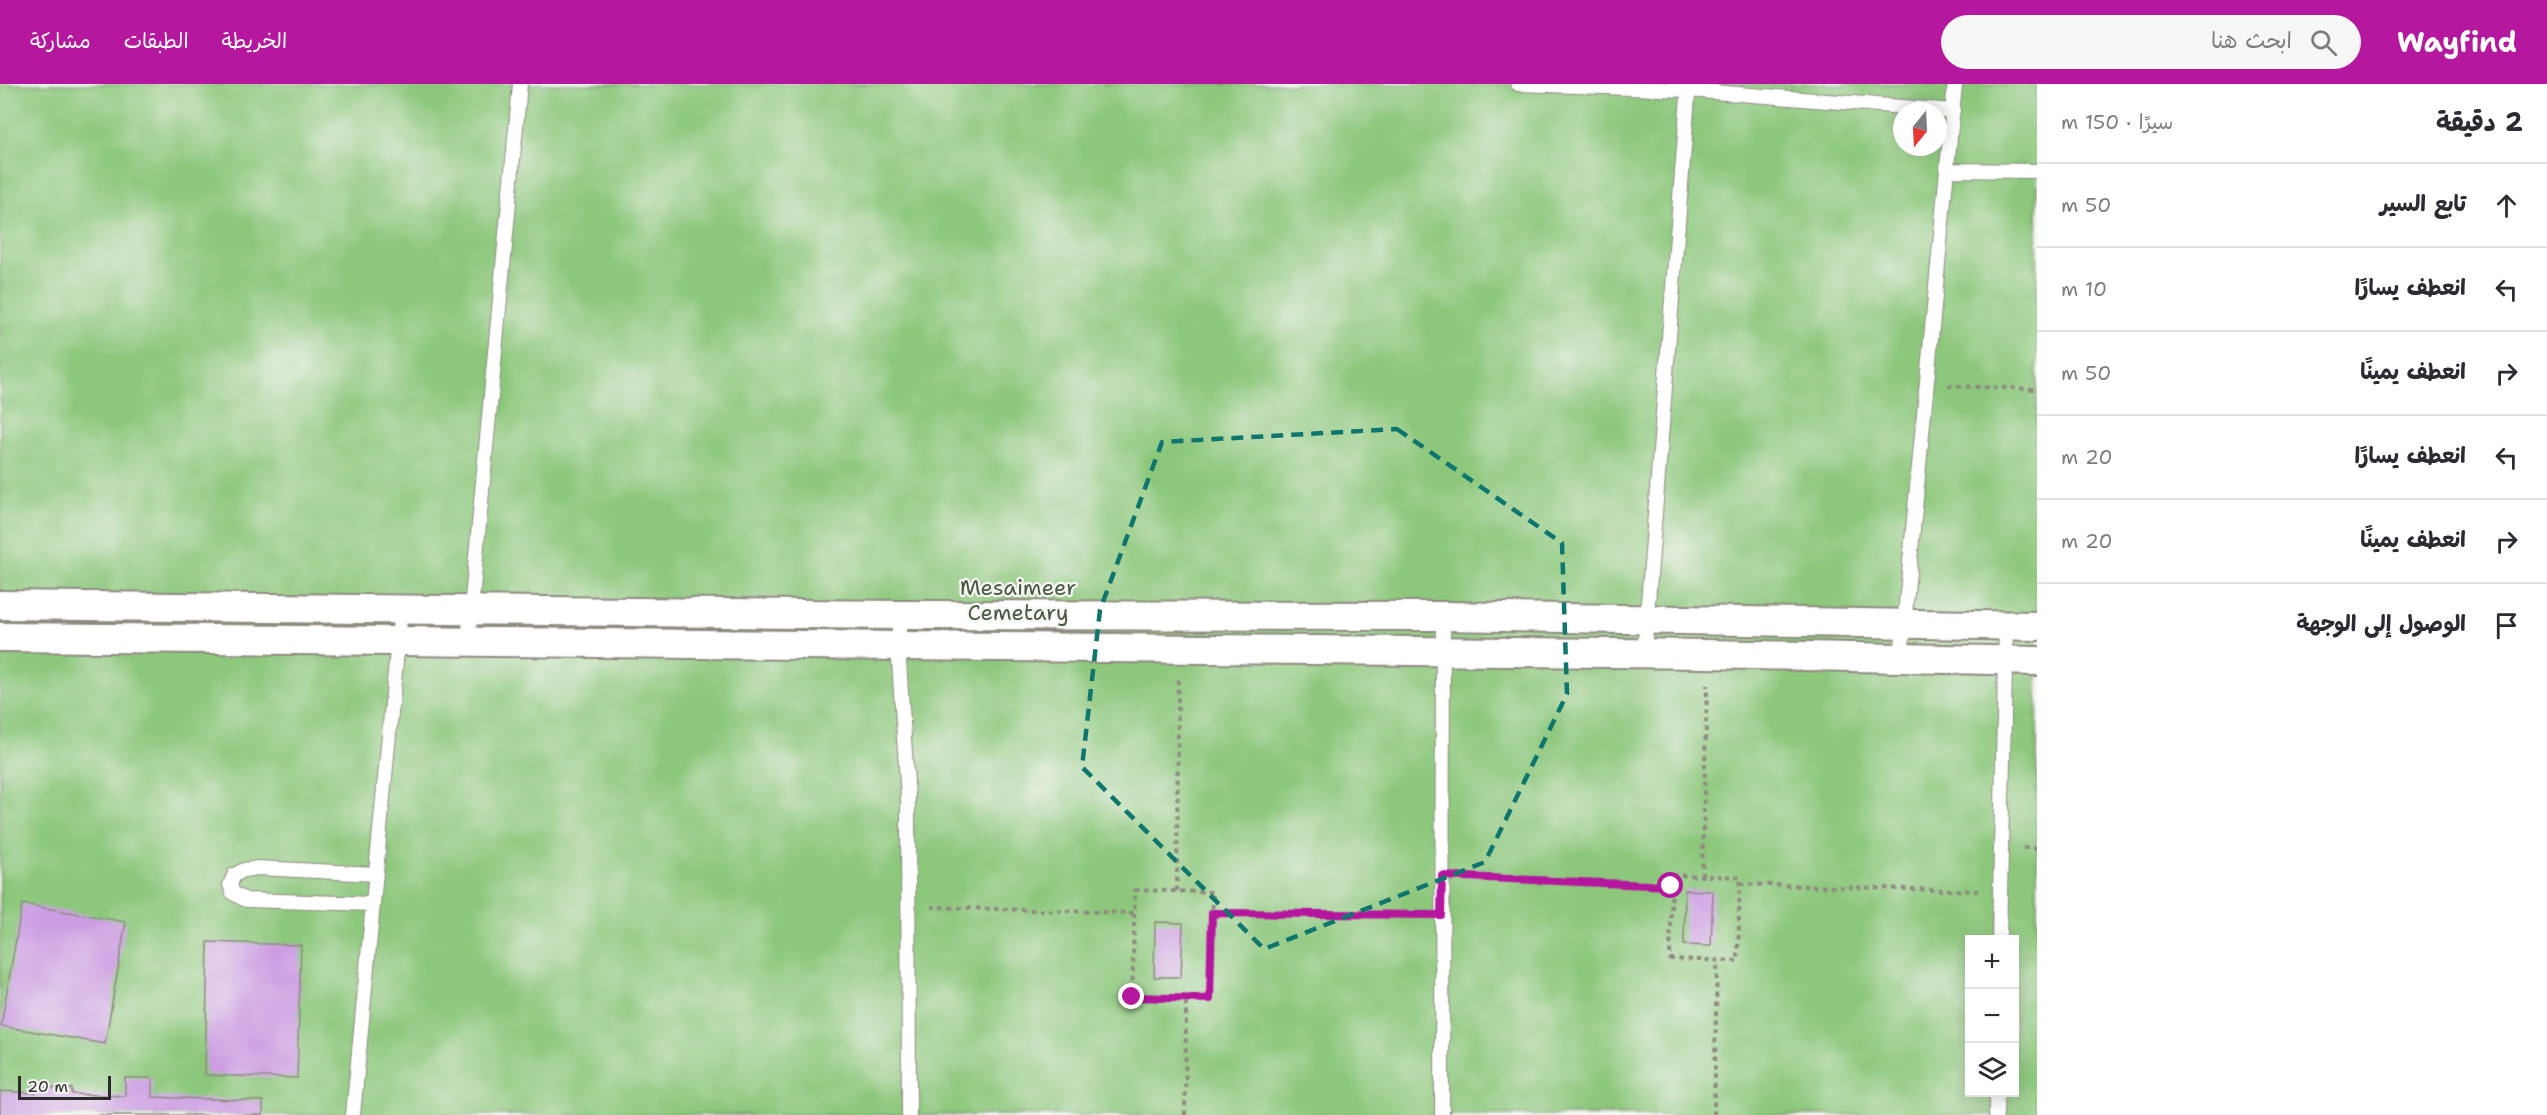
<!DOCTYPE html>
<html lang="ar">
<meta charset="utf-8">
<style>
body{margin:0;font-family:"Shantell Sans","Playpen Sans Arabic",sans-serif;background:#f7f7f7;color:#2b2b33;direction:rtl}
.controls{position:absolute;right:18px;bottom:18px;display:grid;overflow:hidden;border-radius:0px;box-shadow:0 3px 15px #0003}
.controls button{width:54px;height:54px;display:grid;place-items:center;padding:0;border:0;border-bottom:2px solid #e1e1e2;background:#fff;color:#2b2b33;font:30px sans-serif}
.compass{position:absolute;left:1893px;top:18px;width:54px;height:54px;border-radius:50%;background:#fff;box-shadow:0 3px 15px #0003;rotate:198deg}
.scale{position:absolute;left:18px;bottom:15px;width:93px;box-sizing:border-box;padding-left:6px;border:3px solid #2b2b2b;border-top:0;font-size:16px;line-height:21px;white-space:nowrap;color:#2b2b2b;-webkit-text-stroke:4px #f6f6f2;paint-order:stroke}
.stop{position:absolute;width:18px;height:18px;margin:-14px;border:4px solid #b5179e;border-radius:50%;background:#fff}
.stop.end{background:#b5179e;border-color:#fff;box-shadow:0 2px 6px #0008}
.list{margin:0;padding:0;list-style:none}
h2{display:flex;justify-content:space-between;align-items:center;height:78px;margin:0;padding:0 24px;font-size:26px}
h2 small{font-size:20px;font-weight:400;color:#7c7c81}
.list li{display:grid;grid-template-columns:39px 1fr auto;gap:18px;align-items:center;box-sizing:border-box;height:84px;padding:0 24px;border-top:2px solid #e1e1e2}
.list b{display:block;font-size:22px;white-space:nowrap}
.list em{font-size:20px;font-style:normal;color:#7c7c81}
.icon{flex:none;width:33px;height:33px;fill:none;stroke:currentColor;stroke-width:2;stroke-linecap:round;stroke-linejoin:round}
.map{position:relative;flex:none;width:2037px;height:1031px;overflow:hidden;direction:ltr}
header{display:flex;align-items:center;gap:36px;box-sizing:border-box;height:84px;padding:0 30px;background:#b5179e;color:#fff}
header strong{font-size:28px}
nav{display:flex;gap:33px;margin-inline-start:auto;font-size:21px}
.search{width:420px;height:54px;background:#f7f7f7;display:flex;align-items:center;gap:15px;box-sizing:border-box;padding:0 21px;border-radius:33px;color:#7c7c81;font-size:22px}
main{display:flex}
aside{flex:1;background:#fff}
.map>svg:first-child{display:block}
.green{fill:#8cc77b;stroke:#5c7953;stroke-width:1.5;fill-rule:evenodd}
.building{fill:#cc9de2}
.lines{fill:none;stroke-linecap:round;stroke-linejoin:round}
.lane-casing{stroke:#8e8a80;stroke-width:16}
.street-casing{stroke:#8e8a80;stroke-width:32}
.path{stroke:#8e8a80;stroke-width:4;stroke-dasharray:4.5 4.5;stroke-linecap:butt}
.lane{stroke:#fff;stroke-width:14}
.street{stroke:#fff;stroke-width:28}
.route{stroke:#b5179e;stroke-width:8}
.marked{fill:none;stroke:#0f766e;stroke-width:4.5;stroke-dasharray:12 8;stroke-linejoin:round}
.labels{text-anchor:middle;dominant-baseline:central;stroke-width:4.5;stroke-linejoin:round;paint-order:stroke}
.park-label{font-size:22px;fill:#485a43;stroke:#f6f6f2}
</style>
<header>
<strong>Wayfind</strong>
<div class="search"><svg class="icon" aria-label="search" viewBox="0 0 24 24"><circle cx="10" cy="10" r="6"/><path d="M15 15l6 6"/></svg>ابحث هنا</div>
<nav><a>الخريطة</a><a>الطبقات</a><a>مشاركة</a></nav>
</header>
<main>
<aside>
<h2>2 دقيقة<small>سيرًا · 150 m</small></h2>
<ul class="list">
<li><svg class="icon" aria-label="ahead" viewBox="0 0 24 24"><path d="M12 20V5M6 11l6-6 6 6"/></svg><div><b>تابع السير</b></div><em>50 m</em></li>
<li><svg class="icon" aria-label="left" viewBox="0 0 24 24"><path d="M17 20v-9H6M10 6l-5 5 5 5"/></svg><div><b>انعطف يسارًا</b></div><em>10 m</em></li>
<li><svg class="icon" aria-label="right" viewBox="0 0 24 24"><path d="M7 20v-9h11M14 6l5 5-5 5"/></svg><div><b>انعطف يمينًا</b></div><em>50 m</em></li>
<li><svg class="icon" aria-label="left" viewBox="0 0 24 24"><path d="M17 20v-9H6M10 6l-5 5 5 5"/></svg><div><b>انعطف يسارًا</b></div><em>20 m</em></li>
<li><svg class="icon" aria-label="right" viewBox="0 0 24 24"><path d="M7 20v-9h11M14 6l5 5-5 5"/></svg><div><b>انعطف يمينًا</b></div><em>20 m</em></li>
<li><svg class="icon" aria-label="arrive" viewBox="0 0 24 24"><path d="M6 21V4h12l-3 4 3 4H6"/></svg><div><b>الوصول إلى الوجهة</b></div></li>
</ul>
</aside>
<div class="map">
<svg width="2037" height="1031" viewBox="0 0 2037 1031">
<rect width="100%" height="100%" fill="#f6f6f2"/>
<filter id="ink" filterUnits="userSpaceOnUse"><feTurbulence type="fractalNoise" baseFrequency=".0167" numOctaves="2"/><feDisplacementMap in="SourceGraphic" scale="12" xChannelSelector="R" yChannelSelector="G"/><feConvolveMatrix kernelMatrix="1 2 1 2 8 2 1 2 1" color-interpolation-filters="sRGB"/></filter>
<filter id="wash" filterUnits="userSpaceOnUse"><feTurbulence type="fractalNoise" baseFrequency=".008" numOctaves="4" result="noise"/><feDisplacementMap in="SourceGraphic" scale="24" xChannelSelector="R" yChannelSelector="G"/><feGaussianBlur stdDeviation="1.35" result="paint"/><feColorMatrix in="noise" values="0 0 0 0 0 0 0 0 0 0 0 0 0 0 0 0 0 1.4 0 .05"/><feComposite in="paint" operator="in"/></filter>
<g filter="url(#wash)">
<rect width="100%" height="100%" fill="#f2e9d5"/>
<path class="green" d="M 0,0 L 2037,0 L 2037,1031 L 0,1031 ZM 1902,27 L 1938,27 L 1938,63 L 1902,63 ZM 1970,856 L 2014,856 L 2014,1008 L 1970,1008 Z"/>
<g id="blocks">
<path class="building" d="M 1685,806 L 1713,807 L 1711,862 L 1684,861 Z
M 22,820 L 126,838 L 105,960 L 1,942 Z
M 1155,838 L 1183,839 L 1181,893 L 1154,893 Z
M 208,858 L 301,861 L 297,994 L 205,991 Z
M 125,994 L 152,994 L 152,1013 L 263,1017 L 263,1031 L 0,1031 L 0,1007 L 36,1009 L 37,1003 L 72,1005 L 72,1010 L 125,1012 Z"/>
</g>
</g>
<g filter="url(#ink)">
<use href="#blocks" fill-opacity="0" stroke="#8e8a80" stroke-width="1.5"/>
<g class="lines">
<defs>
<path id="lane" d="M 1518,0 L 1688,6 L 1953,27
M 1948,86 L 2037,87
M 900,531 L 898,562 L 908,714 L 909,1031
M 468,558 L 520,0
M 1644,569 L 1689,0
M 1901,573 L 1955,0
M 373,820 L 246,816 L 233,809 L 230,801 L 234,791 L 244,786 L 258,784 L 375,790
M 1999,856 L 2006,541
M 353,1031 L 401,524
M 1442,1031 L 1443,532
M 1996,1031 L 1997,1008"/>
<path id="street" d="M 0,521 L 900,531 L 1443,532 L 2037,542
M 0,553 L 1707,570 L 2037,577"/>
</defs>
<use href="#lane" class="lane-casing"/>
<use href="#street" class="street-casing"/>
<path class="path" d="M 1948,302 L 2037,305
M 2023,764 L 2037,764
M 1672,791 L 1740,793 L 1738,877 L 1670,875 Z
M 1702,792 L 1707,601
M 1465,793 L 1671,802
M 1740,800 L 1978,807
M 1135,806 L 1213,808 L 1210,915 L 1132,913 Z
M 1177,807 L 1178,594
M 931,823 L 1134,829
M 1212,829 L 1420,831
M 1185,1031 L 1186,914
M 1714,1031 L 1717,876"/>
<use href="#lane" class="lane"/>
<use href="#street" class="street"/>
</g>
</g>
<g class="lines" filter="url(#ink)">
<path class="route" d="M 1132,913 L 1210,915 L 1212,829 L 1441,831 L 1442,792 L 1671,802"/>
</g>
<path class="marked" d="M 1397,345 L 1562,459 L 1567,610 L 1485,778 L 1264,865 L 1082,683 L 1100,526 L 1162,358 Z"/>
<g class="labels">
<g class="park-label">
<text x="1018" y="503">Mesaimeer<tspan x="1018" dy="25">Cemetary</tspan></text>
</g>
</g>
</svg>
<div class="controls">
<button>+</button>
<button>−</button>
<button><svg class="icon" aria-label="layers" viewBox="0 0 24 24"><path d="M12 4l9 5-9 5-9-5zM3 14l9 5 9-5"/></svg></button>
</div>
<svg class="compass" viewBox="-18 -18 36 36"><path d="M0-13l5 13h-10z" fill="#e53935"/><path d="M0 13l5-13h-10z" fill="#7c7c81"/></svg>
<div class="scale">20 m</div>
<div class="stop" style="left:1671px;top:802px"></div>
<div class="stop end" style="left:1132px;top:913px"></div>
</div>
</main>
